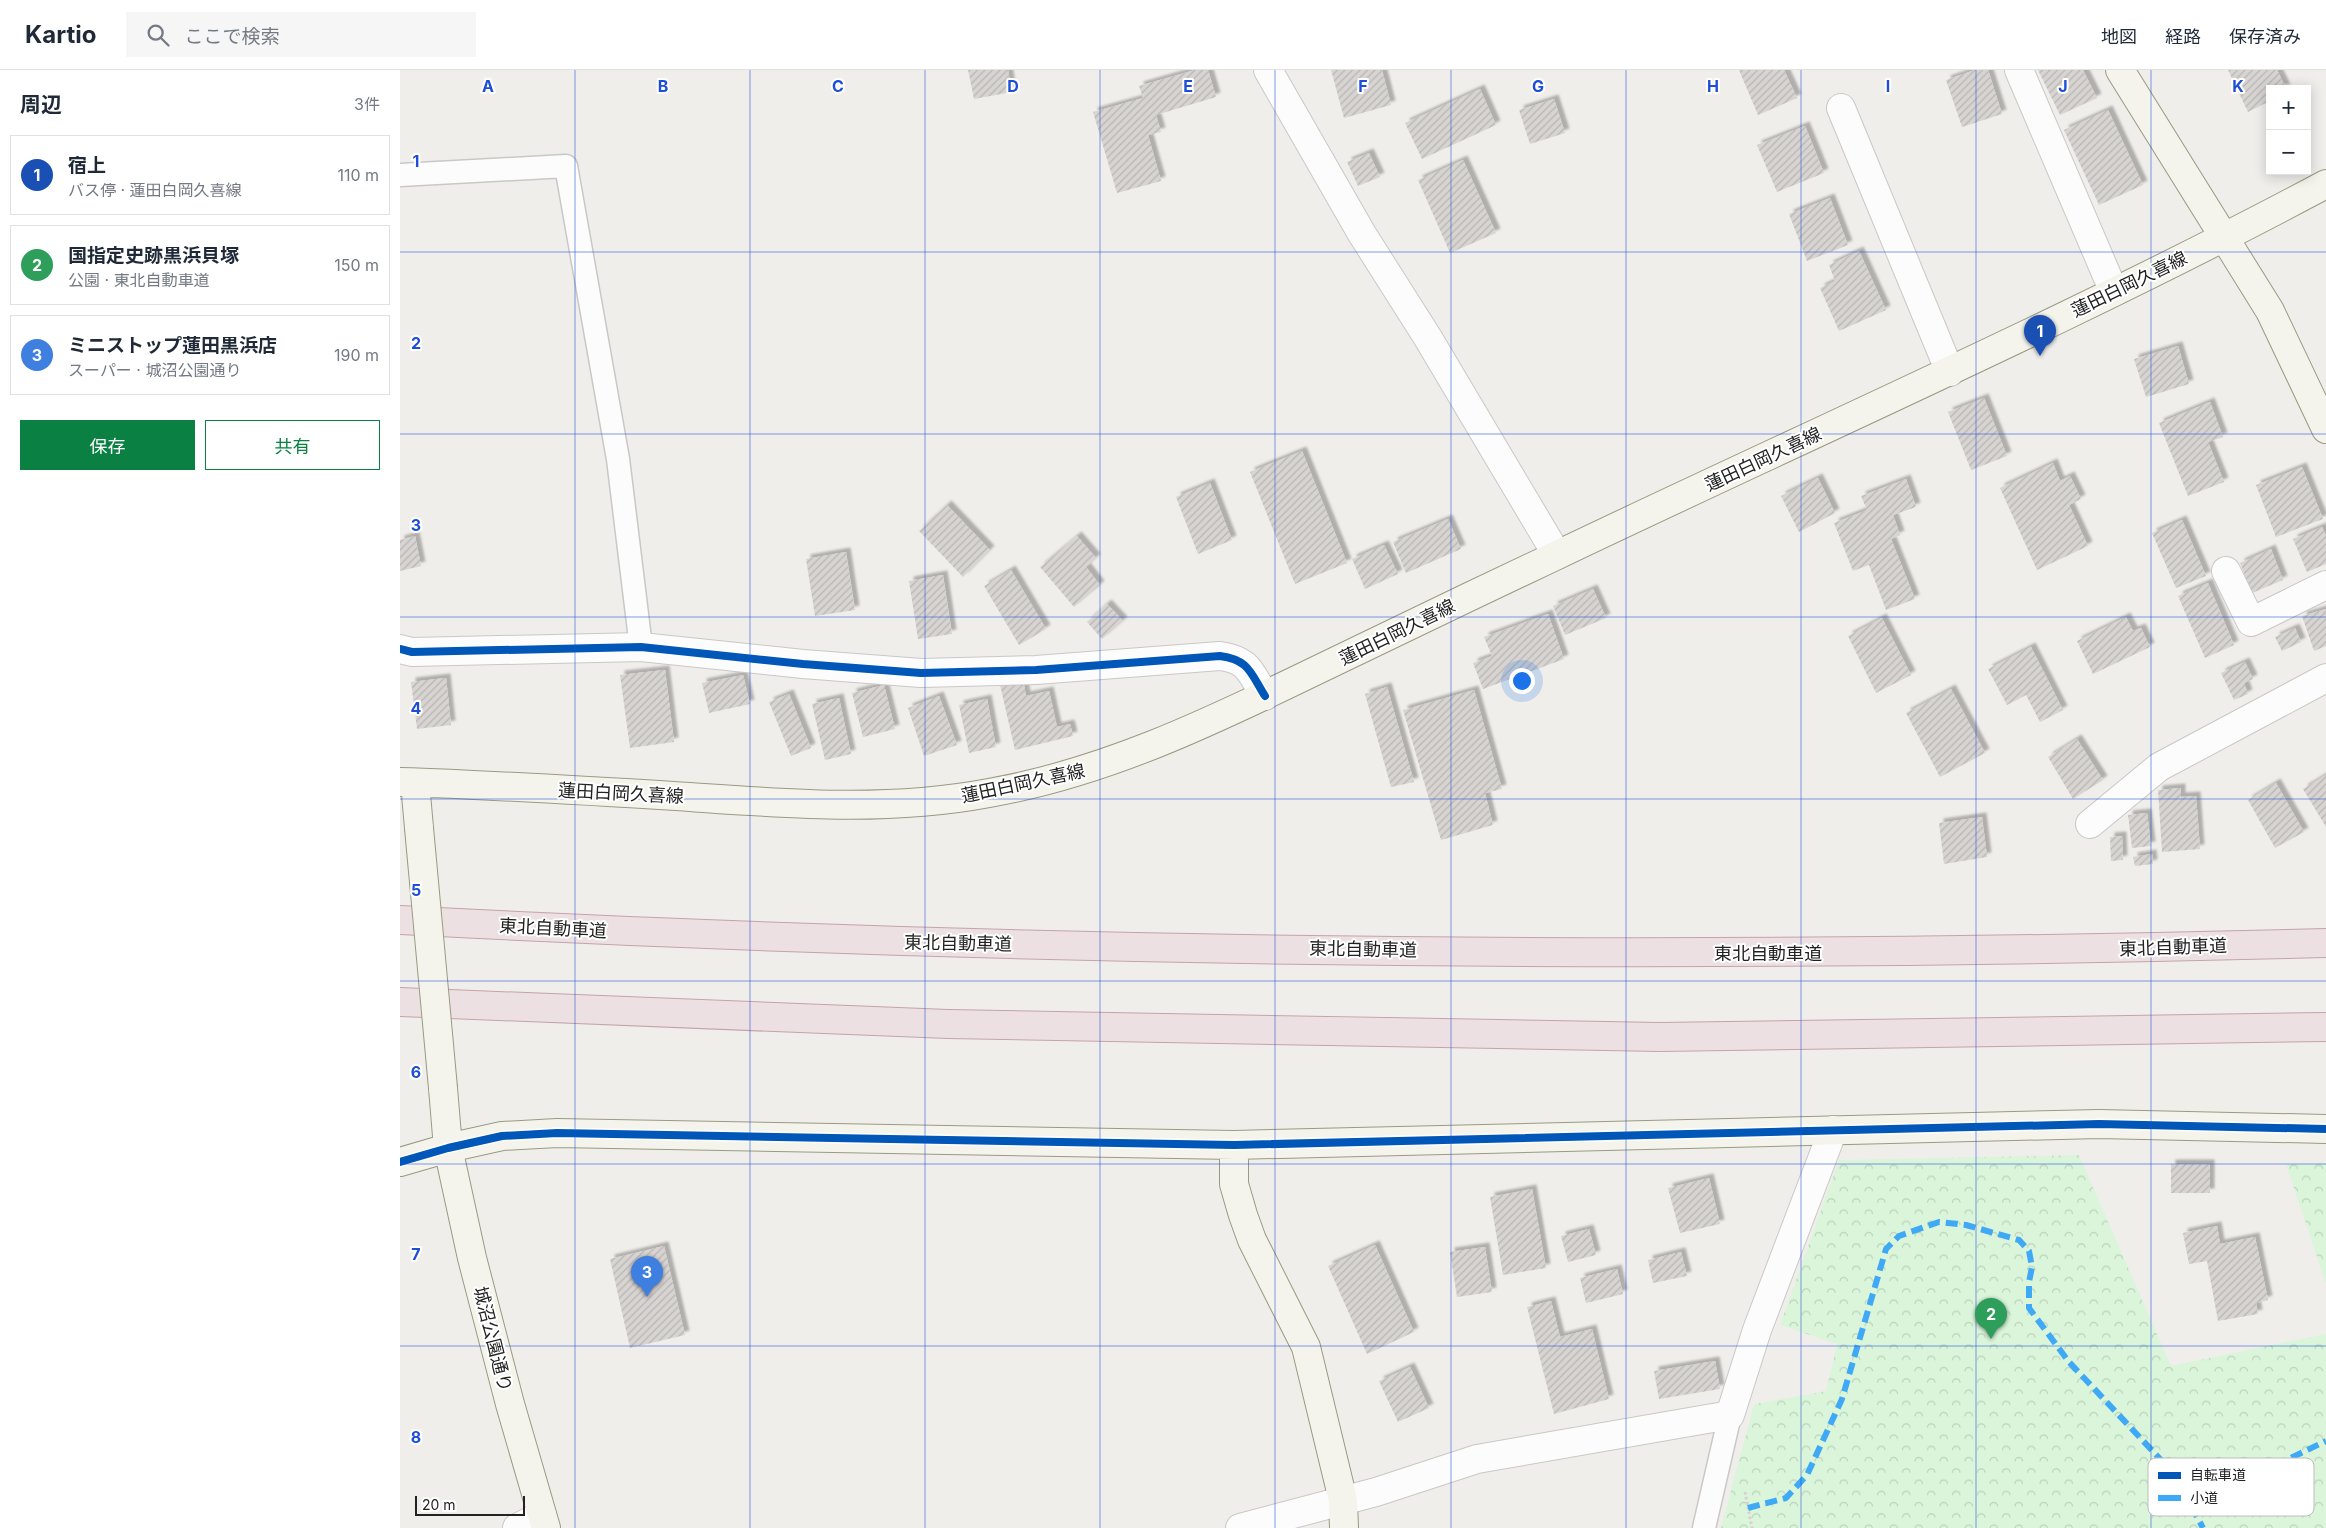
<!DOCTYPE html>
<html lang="ja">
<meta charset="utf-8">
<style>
body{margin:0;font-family:Inter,"Noto Sans JP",sans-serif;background:#f6f6f7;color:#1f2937}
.controls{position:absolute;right:15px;top:15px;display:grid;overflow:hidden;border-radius:0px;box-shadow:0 2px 12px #0003}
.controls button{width:45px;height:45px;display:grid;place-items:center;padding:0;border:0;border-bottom:1px solid #e0e1e3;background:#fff;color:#1f2937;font:25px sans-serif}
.scale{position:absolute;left:15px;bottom:12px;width:110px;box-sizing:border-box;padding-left:5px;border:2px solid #222;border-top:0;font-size:14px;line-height:18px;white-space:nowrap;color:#222;-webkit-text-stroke:4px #fff;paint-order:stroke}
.you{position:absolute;left:1121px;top:610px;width:18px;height:18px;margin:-12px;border:4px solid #fff;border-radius:50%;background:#1a73e8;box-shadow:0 0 0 8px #1a73e833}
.badge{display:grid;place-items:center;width:32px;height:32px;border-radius:50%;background:#0b8043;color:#fff;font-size:16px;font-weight:700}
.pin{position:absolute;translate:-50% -41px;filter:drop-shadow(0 1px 2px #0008)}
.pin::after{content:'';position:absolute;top:26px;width:18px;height:15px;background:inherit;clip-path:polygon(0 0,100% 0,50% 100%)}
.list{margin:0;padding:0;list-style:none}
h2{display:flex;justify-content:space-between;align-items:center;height:65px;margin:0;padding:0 20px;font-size:21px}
h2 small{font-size:16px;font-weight:400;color:#747a83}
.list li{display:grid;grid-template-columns:32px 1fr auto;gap:15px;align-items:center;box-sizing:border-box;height:80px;margin:0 10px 10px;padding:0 10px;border:1px solid #e0e1e3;border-radius:0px}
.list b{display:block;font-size:19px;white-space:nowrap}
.list p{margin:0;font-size:16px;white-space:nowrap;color:#747a83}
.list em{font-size:16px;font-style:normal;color:#747a83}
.actions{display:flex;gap:10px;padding:15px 20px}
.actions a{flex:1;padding:11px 0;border:1px solid #0b8043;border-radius:0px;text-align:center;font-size:18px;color:#0b8043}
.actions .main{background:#0b8043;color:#fff}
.icon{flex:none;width:28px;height:28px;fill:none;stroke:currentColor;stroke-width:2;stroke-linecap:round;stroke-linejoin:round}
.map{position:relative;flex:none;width:1926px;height:1458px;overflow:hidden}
header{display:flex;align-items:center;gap:30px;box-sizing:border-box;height:70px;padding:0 25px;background:#fff;border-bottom:1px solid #e0e1e3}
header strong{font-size:24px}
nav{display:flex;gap:28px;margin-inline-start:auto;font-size:18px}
.search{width:350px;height:45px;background:#f6f6f7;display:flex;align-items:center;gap:12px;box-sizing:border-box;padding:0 18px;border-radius:0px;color:#747a83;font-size:19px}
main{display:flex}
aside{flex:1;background:#fff}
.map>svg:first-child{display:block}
.park{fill:url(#park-crowns)}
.building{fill:url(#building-hatch);filter:url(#shadow)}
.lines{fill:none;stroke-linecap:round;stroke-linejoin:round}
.lane-casing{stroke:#c9c8c7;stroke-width:25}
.street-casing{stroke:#c9c8c7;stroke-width:30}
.secondary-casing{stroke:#999a82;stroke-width:30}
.highway-casing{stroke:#c5a2ac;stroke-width:30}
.path{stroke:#dccecd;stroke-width:3;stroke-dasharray:2.5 2.5;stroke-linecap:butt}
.lane{stroke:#fdfcfc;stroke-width:22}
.street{stroke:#fdfcfc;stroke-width:28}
.secondary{stroke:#f4f4ed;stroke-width:28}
.highway{stroke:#ece0e2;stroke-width:28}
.secondary-bridge-casing{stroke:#999a82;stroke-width:30;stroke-linecap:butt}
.secondary-bridge{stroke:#f4f4ed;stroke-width:28}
.quiet{stroke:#3fa9f5;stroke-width:6;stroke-dasharray:12 6;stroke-linecap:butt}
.cycleway-casing{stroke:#fff;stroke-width:11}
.cycleway{stroke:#0057b8;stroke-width:8}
.grid{fill:none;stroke:#1d4ed8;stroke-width:1;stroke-opacity:0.55}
.labels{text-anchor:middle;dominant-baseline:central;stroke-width:4;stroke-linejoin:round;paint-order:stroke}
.street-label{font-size:18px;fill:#222;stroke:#fff}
.key{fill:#fff;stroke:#bdbdbd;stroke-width:1}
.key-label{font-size:14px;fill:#222}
.grid-label{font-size:16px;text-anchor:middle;font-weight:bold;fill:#1d4ed8;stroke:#fff;stroke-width:4;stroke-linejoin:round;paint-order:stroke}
</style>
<header>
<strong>Kartio</strong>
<div class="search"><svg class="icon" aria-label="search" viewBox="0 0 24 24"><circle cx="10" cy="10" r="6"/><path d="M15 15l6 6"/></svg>ここで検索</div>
<nav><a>地図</a><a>経路</a><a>保存済み</a></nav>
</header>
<main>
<aside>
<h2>周辺<small>3件</small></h2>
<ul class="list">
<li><span class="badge" style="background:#1a4fb4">1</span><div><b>宿上</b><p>バス停 · 蓮田白岡久喜線</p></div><em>110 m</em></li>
<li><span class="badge" style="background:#2e9e5b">2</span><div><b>国指定史跡黒浜貝塚</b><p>公園 · 東北自動車道</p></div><em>150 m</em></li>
<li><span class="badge" style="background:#3f7fe0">3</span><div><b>ミニストップ蓮田黒浜店</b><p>スーパー · 城沼公園通り</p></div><em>190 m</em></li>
</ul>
<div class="actions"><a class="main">保存</a><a>共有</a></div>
</aside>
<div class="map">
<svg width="1926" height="1458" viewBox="0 0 1926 1458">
<defs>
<pattern id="park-crowns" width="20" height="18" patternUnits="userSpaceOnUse" patternTransform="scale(1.25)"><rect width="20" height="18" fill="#daf5da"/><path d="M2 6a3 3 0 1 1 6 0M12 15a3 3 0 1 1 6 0" fill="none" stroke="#bbd2bb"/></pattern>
<pattern id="building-hatch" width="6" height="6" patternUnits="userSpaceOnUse" patternTransform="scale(1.25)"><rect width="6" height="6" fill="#d7d4d2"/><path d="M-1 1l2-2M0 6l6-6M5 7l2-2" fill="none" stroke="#b8b6b4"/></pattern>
<filter id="shadow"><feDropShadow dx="4.5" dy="-4.5" stdDeviation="1" flood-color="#0004"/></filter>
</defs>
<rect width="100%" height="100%" fill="#f0eeeb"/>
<path class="park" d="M 1679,1085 L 1771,1296 L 1926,1264 L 1926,1458 L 1321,1458 L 1354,1334 L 1426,1321 L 1437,1274 L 1380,1255 L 1439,1090 Z
M 1926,1093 L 1926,1214 L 1886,1094 Z"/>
<path class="building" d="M 568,0 L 608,0 L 612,22 L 574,29 Z
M 795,0 L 808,0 L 816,27 L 756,45 L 761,62 L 748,65 L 761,111 L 717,123 L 693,42 L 743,28 L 739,16 Z
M 931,0 L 982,0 L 991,35 L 944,48 Z
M 1339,0 L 1384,0 L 1397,28 L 1358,45 Z
M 1575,0 L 1588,0 L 1602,44 L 1562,57 L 1546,10 Z
M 1638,0 L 1683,0 L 1697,28 L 1660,45 Z
M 1828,0 L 1877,0 L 1886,19 L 1870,19 L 1870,31 L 1848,42 Z
M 1080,19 L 1096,55 L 1022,89 L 1005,53 Z
M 1154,29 L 1165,63 L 1130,74 L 1119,40 Z
M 1708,40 L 1743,115 L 1699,135 L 1664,60 Z
M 1405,56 L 1424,103 L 1377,122 L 1357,75 Z
M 969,83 L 980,107 L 958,116 L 947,92 Z
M 1063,90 L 1096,163 L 1050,183 L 1018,110 Z
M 1430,128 L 1448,175 L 1407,191 L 1389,144 Z
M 1459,181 L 1486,240 L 1439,261 L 1420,218 L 1435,211 L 1429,195 Z
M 1778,276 L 1789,314 L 1746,327 L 1734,289 Z
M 1584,328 L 1607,386 L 1571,400 L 1548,342 Z
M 1810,332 L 1823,367 L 1808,372 L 1824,412 L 1788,426 L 1759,353 Z
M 902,381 L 947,493 L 895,514 L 850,402 Z
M 1653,393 L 1660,411 L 1670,406 L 1681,429 L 1669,435 L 1688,476 L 1637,500 L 1600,418 Z
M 1902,397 L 1923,449 L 1876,467 L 1856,415 Z
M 1418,408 L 1435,443 L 1399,462 L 1381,426 Z
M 1506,409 L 1516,437 L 1493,445 L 1500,465 L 1491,469 L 1515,529 L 1486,540 L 1469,495 L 1453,501 L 1434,453 L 1467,440 L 1461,426 Z
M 810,413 L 832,470 L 798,484 L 776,427 Z
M 547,435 L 590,480 L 563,507 L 519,461 Z
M 1048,449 L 1061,479 L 1006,503 L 993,472 Z
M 1782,450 L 1806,506 L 1776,518 L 1752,463 Z
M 1922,457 L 1926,466 L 1926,494 L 1907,502 L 1893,469 Z
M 15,466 L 21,496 L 0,501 L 0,470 Z
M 677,466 L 696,488 L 686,497 L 700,515 L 674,537 L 640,497 Z
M 984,475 L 998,504 L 965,519 L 952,489 Z
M 1871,479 L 1883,510 L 1852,523 L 1840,493 Z
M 446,482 L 455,540 L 415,546 L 406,489 Z
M 611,500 L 646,559 L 619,575 L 584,516 Z
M 543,505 L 552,564 L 518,569 L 509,511 Z
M 1808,513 L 1834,575 L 1805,588 L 1778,526 Z
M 1193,519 L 1206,548 L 1165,565 L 1153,536 Z
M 707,534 L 723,551 L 702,569 L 687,552 Z
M 1926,539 L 1926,576 L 1914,581 L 1902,546 Z
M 1148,544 L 1164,589 L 1083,619 L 1073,593 L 1092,586 L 1084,567 Z
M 1726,547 L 1733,561 L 1741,558 L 1750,577 L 1693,604 L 1677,571 Z
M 1482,548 L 1511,605 L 1476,623 L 1448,566 Z
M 1895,558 L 1901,572 L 1882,581 L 1875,567 Z
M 1631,577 L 1663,640 L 1640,652 L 1626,625 L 1607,635 L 1588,599 Z
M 1845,592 L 1853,609 L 1844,613 L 1848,624 L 1834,630 L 1821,603 Z
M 265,600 L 274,672 L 230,678 L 220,605 Z
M 343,605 L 350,634 L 309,643 L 302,613 Z
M 46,608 L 51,655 L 17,659 L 11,612 Z
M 623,610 L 626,626 L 649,621 L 657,657 L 670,654 L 673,666 L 615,680 L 600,615 Z
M 484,615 L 495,659 L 463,667 L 452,623 Z
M 987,617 L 1014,712 L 991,717 L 965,624 Z
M 1551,619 L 1585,683 L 1540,707 L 1506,643 Z
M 1074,620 L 1102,719 L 1085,723 L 1093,755 L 1041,770 L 1003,640 Z
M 389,624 L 411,678 L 391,686 L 369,632 Z
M 539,626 L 557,675 L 524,686 L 508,638 Z
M 439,628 L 451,684 L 425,690 L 412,634 Z
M 587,629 L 596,677 L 569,683 L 559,635 Z
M 1677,669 L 1703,710 L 1673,729 L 1648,687 Z
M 1926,705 L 1926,757 L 1903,719 Z
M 1876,713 L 1904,762 L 1875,778 L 1848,730 Z
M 1781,718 L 1781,727 L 1796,726 L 1800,779 L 1762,782 L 1758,720 Z
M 1747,743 L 1751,776 L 1732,778 L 1728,745 Z
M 1582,747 L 1587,787 L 1544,794 L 1539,753 Z
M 1722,766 L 1723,790 L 1711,791 L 1710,767 Z
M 1752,784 L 1753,794 L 1735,796 L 1733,787 Z
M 1771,1094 L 1810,1094 L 1810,1123 L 1771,1123 Z
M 1309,1108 L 1320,1154 L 1280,1163 L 1268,1118 Z
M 1132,1119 L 1146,1198 L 1103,1205 L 1090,1127 Z
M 1817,1156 L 1820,1174 L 1855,1167 L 1868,1230 L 1856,1233 L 1858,1244 L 1818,1251 L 1807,1191 L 1789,1194 L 1783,1163 Z
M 1189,1159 L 1196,1185 L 1168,1192 L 1161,1166 Z
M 975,1175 L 1014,1262 L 967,1284 L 928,1196 Z
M 264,1176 L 285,1265 L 230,1278 L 210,1189 Z
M 1085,1177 L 1092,1222 L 1057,1227 L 1050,1182 Z
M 1281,1182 L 1287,1206 L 1253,1213 L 1248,1190 Z
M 1217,1199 L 1223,1224 L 1186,1233 L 1180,1208 Z
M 1151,1231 L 1160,1267 L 1192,1259 L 1209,1329 L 1154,1344 L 1127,1237 Z
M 1315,1291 L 1320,1319 L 1259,1329 L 1254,1301 Z
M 1010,1297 L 1029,1338 L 998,1352 L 979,1311 Z"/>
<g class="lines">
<defs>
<path id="lane" d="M 0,105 L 166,96 L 218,389 L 241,577
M 1304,1458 L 1330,1345"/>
<path id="street" d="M 868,0 L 962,164 L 1028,268 L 1157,485
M 1619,0 L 1714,222
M 1441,38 L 1550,302
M 1826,501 L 1851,552 L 1926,515
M 0,579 L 12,582 L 241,577 L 403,594 L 521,603 L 636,600 L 820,586 C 849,590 850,602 865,626
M 1690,754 L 1759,697 L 1926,608
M 117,1458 L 142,1445
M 840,1458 L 976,1422 L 1077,1389 L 1330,1345 L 1357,1260 L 1433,1060"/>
<path id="secondary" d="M 1720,0 L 1870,241 L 1926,359
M 0,712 C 97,715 193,721 290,727 C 391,734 488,742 589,723 C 703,703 806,654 909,604 C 990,565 1070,526 1151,488 C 1410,364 1673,249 1926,114
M 15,713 L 19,758
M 43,1018 L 48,1078 L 72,1188 L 110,1334 L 146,1458
M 834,1075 L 834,1114 L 843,1145 L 852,1170 L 906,1277 L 943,1430 L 944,1458
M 0,1092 L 48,1078 L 102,1066 L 157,1063 L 834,1075 L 1699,1054 L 1926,1059"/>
<path id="highway" d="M 0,850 C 641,884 1284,890 1926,873
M 0,932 L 548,954 L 1260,967 L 1926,957"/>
</defs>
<use href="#lane" class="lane-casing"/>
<use href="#street" class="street-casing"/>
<use href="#secondary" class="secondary-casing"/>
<use href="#highway" class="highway-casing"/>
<path class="path" d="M 1345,1422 L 1352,1458"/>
<use href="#lane" class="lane"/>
<use href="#street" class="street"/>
<use href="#secondary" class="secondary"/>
<use href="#highway" class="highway"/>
<defs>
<path id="secondary-bridge" d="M 19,758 L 43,1018"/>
</defs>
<use href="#secondary-bridge" class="secondary-bridge-casing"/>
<use href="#secondary-bridge" class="secondary-bridge"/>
<path class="quiet" d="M 1762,1391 L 1780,1415 L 1803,1458
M 1348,1438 L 1386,1428 L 1407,1405 L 1442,1329 L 1486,1179 L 1499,1166 L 1539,1152 L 1566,1155 L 1619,1170 L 1629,1181 L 1632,1197 L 1629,1212 L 1629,1238 L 1669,1292 L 1762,1391 L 1795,1402 L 1830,1406 L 1857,1404 L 1926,1371"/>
<defs>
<path id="cycleway" d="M 0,579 L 12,582 L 241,577 L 403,594 L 521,603 L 636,600 L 820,586 C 849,590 850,602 865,626
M 0,1092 L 48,1078 L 102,1066 L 157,1063 L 834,1075 L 1699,1054 L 1926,1059"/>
</defs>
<use href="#cycleway" class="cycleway-casing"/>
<use href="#cycleway" class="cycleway"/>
</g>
<path class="grid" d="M 175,0 L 175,1458M 350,0 L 350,1458M 525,0 L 525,1458M 700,0 L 700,1458M 875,0 L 875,1458M 1051,0 L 1051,1458M 1226,0 L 1226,1458M 1401,0 L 1401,1458M 1576,0 L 1576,1458M 1751,0 L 1751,1458M 0,182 L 1926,182M 0,364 L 1926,364M 0,547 L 1926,547M 0,729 L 1926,729M 0,911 L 1926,911M 0,1094 L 1926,1094M 0,1276 L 1926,1276"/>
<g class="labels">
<g class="street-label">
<text transform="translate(1729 214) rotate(-26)">蓮田白岡久喜線</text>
<text transform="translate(1363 389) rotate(-25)">蓮田白岡久喜線</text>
<text transform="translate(997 562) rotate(-26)">蓮田白岡久喜線</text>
<text transform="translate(623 713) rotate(-12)">蓮田白岡久喜線</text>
<text transform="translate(221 723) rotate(3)">蓮田白岡久喜線</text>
<text transform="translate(153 858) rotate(3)">東北自動車道</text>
<text transform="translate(558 873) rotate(1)">東北自動車道</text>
<text transform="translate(1773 877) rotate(-2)">東北自動車道</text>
<text transform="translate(963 879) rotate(1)">東北自動車道</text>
<text x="1368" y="883">東北自動車道</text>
<text transform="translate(93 1269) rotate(76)">城沼公園通り</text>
</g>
</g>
<rect x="1748" y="1388" width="166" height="58" rx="8" class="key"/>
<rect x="1758" y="1402" width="23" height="7" fill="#0057b8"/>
<rect x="1758" y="1425" width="23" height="6" fill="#3fa9f5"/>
<g class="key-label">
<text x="1790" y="1410">自転車道</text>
<text x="1790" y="1433">小道</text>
</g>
<g class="grid-label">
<text x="88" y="22">A</text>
<text x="263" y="22">B</text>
<text x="438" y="22">C</text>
<text x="613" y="22">D</text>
<text x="788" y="22">E</text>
<text x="963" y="22">F</text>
<text x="1138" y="22">G</text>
<text x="1313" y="22">H</text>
<text x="1488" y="22">I</text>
<text x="1663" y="22">J</text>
<text x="1838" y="22">K</text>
<text x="16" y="97">1</text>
<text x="16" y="279">2</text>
<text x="16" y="461">3</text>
<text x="16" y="644">4</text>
<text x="16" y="826">5</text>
<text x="16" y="1008">6</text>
<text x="16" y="1190">7</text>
<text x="16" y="1373">8</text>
</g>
</svg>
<div class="controls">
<button>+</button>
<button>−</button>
</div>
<div class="scale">20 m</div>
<div class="you"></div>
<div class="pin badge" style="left:1640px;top:286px;background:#1a4fb4">1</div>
<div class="pin badge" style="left:1591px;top:1269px;background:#2e9e5b">2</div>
<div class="pin badge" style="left:247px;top:1227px;background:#3f7fe0">3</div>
</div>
</main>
